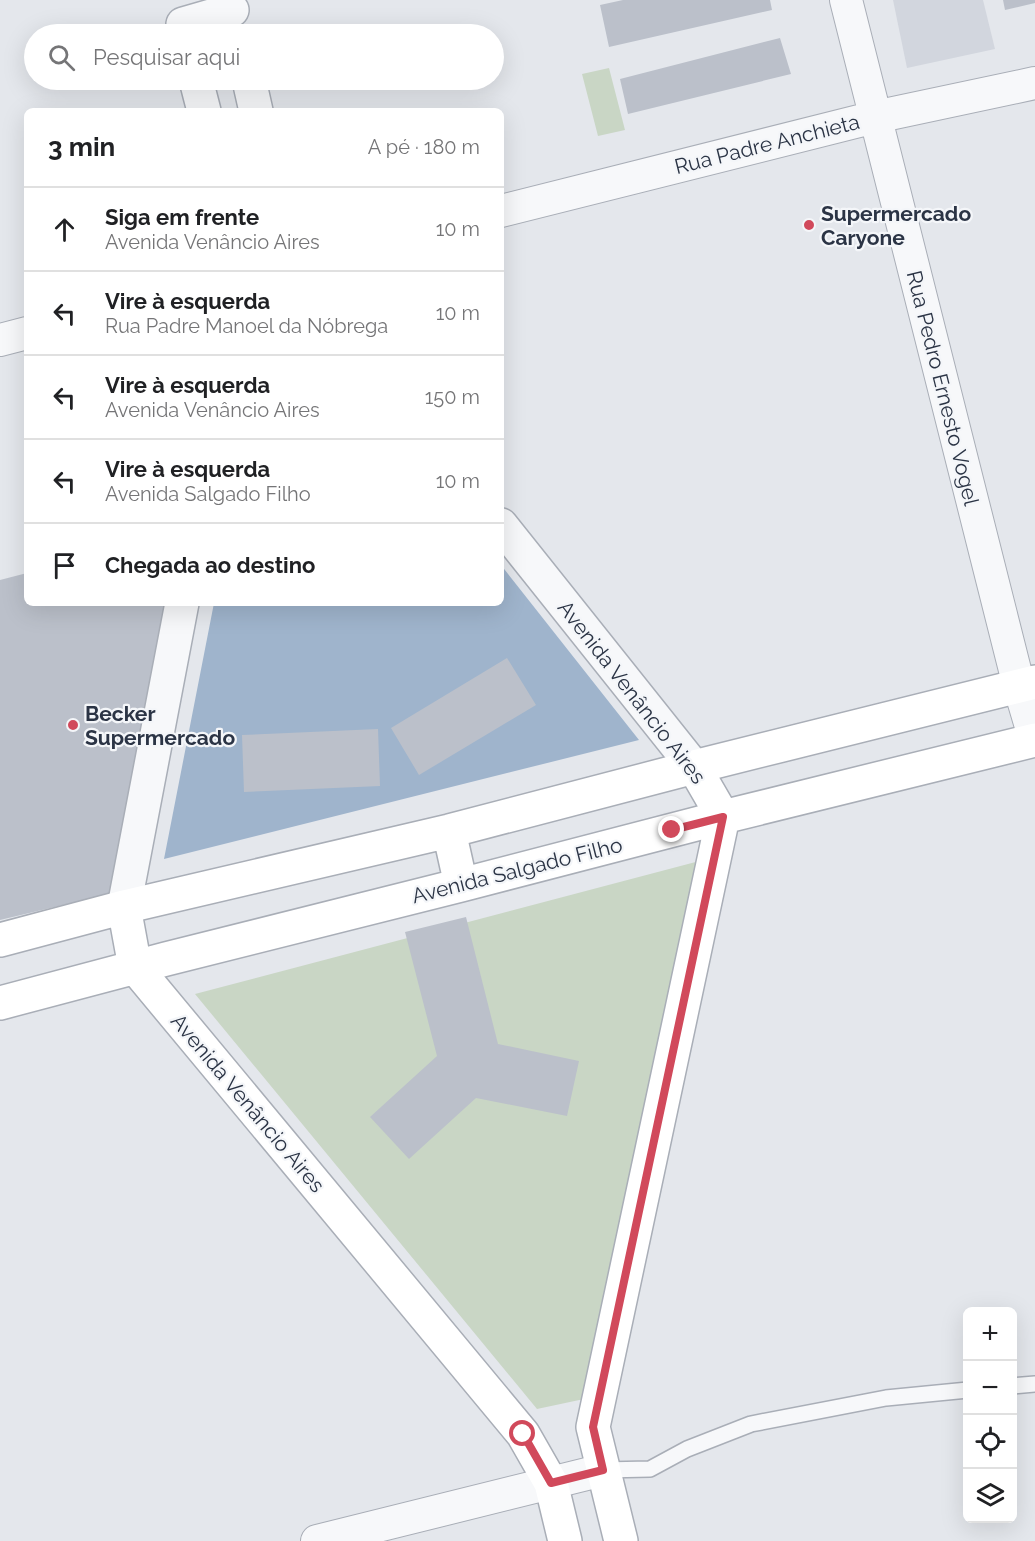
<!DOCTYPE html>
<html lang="pt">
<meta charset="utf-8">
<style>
body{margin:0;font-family:Raleway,sans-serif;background:#f6f6f6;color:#202124}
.controls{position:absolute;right:18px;bottom:18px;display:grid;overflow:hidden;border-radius:9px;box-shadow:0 6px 24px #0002}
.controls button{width:54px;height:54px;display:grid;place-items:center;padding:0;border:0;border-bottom:2px solid #e0e0e0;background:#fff;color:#202124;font:30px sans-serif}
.stop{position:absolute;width:18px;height:18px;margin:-14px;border:4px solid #d1495b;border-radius:50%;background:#fff}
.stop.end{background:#d1495b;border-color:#fff;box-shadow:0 2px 6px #0008}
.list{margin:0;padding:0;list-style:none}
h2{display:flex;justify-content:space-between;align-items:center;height:78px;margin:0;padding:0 24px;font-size:26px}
h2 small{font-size:20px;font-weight:400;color:#757577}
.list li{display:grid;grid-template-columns:39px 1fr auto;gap:18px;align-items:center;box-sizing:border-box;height:84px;padding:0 24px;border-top:2px solid #e0e0e0}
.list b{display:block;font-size:22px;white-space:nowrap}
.list p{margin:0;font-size:20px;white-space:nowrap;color:#757577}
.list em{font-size:20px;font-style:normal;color:#757577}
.icon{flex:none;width:33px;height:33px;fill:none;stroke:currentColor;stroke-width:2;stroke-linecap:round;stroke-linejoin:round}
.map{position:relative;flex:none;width:1035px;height:1541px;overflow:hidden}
.search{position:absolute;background:#fff;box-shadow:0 6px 24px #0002;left:24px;top:24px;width:480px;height:66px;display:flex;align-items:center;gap:15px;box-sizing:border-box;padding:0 21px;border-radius:33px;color:#757577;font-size:22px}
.panel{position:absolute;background:#fff;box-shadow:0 6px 24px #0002;left:24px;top:108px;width:480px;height:498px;border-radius:9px}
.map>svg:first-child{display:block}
.built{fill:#d2d6de}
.green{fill:#c9d6c5}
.water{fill:#9fb4cc}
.building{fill:#bbc0ca}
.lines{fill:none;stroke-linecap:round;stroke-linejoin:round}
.service-casing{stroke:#a9aeb7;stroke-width:18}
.minor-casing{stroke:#a9aeb7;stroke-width:34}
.tertiary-casing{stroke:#a9aeb7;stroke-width:36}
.secondary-casing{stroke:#a9aeb7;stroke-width:36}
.service{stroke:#f7f8fa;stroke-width:15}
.minor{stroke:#f7f8fa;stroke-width:32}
.tertiary{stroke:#f7f8fa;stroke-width:33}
.secondary{stroke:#fff;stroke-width:33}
.route{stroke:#d1495b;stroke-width:8}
.poi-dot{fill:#d1495b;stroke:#f4f6f9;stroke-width:2}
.labels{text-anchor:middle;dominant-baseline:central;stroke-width:4.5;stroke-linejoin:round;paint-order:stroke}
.street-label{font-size:21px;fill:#2b3445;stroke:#f4f6f9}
.poi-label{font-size:21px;font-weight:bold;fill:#2b3445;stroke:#f4f6f9;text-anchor:start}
</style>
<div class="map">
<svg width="1035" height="1541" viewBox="0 0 1035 1541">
<rect width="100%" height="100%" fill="#e4e7ec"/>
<path class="built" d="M 893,0 L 983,0 L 995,49 L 907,68 Z"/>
<path class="green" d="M 609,68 L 625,130 L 598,136 L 582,74 Z
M 707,859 L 584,1399 L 537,1409 L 195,994 Z"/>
<path class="water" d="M 501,565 L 639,740 L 164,859 L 214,603 L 501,603 Z"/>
<path class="building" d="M 623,0 L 770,0 L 772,10 L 609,47 L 600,5 Z
M 1003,0 L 1035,0 L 1035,3 L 1005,10 Z
M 780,38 L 791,74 L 628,114 L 620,79 Z
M 27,573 L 27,603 L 168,603 L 113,893 L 0,920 L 0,580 Z
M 507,658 L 536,705 L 419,775 L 391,728 Z
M 378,729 L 380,786 L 244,792 L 242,735 Z
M 466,917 L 498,1044 L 579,1061 L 567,1116 L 476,1098 L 409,1159 L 370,1117 L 437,1056 L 405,932 Z"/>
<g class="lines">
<defs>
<path id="service" d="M 1012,1386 L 1035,1384
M 603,1470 L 650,1469 L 687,1449 L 751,1424 L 886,1398 L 968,1390"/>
<path id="minor" d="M 846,0 L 1019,686 L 1035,740
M 501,211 L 875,117 L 1035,83
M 0,340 L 27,333
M 317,1541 L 603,1470"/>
<path id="tertiary" d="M 183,24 L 232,10
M 196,80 L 204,111
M 249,80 L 256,111
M 501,525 L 694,767
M 124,907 L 182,603"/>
<path id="secondary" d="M 449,831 L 461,885
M 124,907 L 135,967 L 523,1434 L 551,1483 L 565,1541
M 0,940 L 124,907 L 449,831 L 694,767 L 1035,682
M 0,1003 L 166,959 L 461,885 L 723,817 L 1035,740
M 621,1541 L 593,1427 L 723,817 L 694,767"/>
</defs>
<use href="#service" class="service-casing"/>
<use href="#minor" class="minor-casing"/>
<use href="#tertiary" class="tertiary-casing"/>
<use href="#secondary" class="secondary-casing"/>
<use href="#service" class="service"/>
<use href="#minor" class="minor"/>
<use href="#tertiary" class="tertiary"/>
<use href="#secondary" class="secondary"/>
</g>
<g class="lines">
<path class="route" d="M 523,1434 L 551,1483 L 603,1470 L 593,1427 L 723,817 L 672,830"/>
</g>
<g class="poi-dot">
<circle cx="809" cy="225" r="6"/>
<circle cx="73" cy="725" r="6"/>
</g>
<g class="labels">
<g class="street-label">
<text transform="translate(767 144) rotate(-14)">Rua Padre Anchieta</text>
<text transform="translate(943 388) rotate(76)">Rua Pedro Ernesto Vogel</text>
<text transform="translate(632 692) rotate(52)">Avenida Venâncio Aires</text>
<text transform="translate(517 870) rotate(-14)">Avenida Salgado Filho</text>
<text transform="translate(248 1103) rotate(50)">Avenida Venâncio Aires</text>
</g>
<g class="poi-label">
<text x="821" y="213">Supermercado<tspan x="821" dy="24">Caryone</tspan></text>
<text x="85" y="713">Becker<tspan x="85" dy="24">Supermercado</tspan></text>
</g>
</g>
</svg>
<div class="controls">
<button>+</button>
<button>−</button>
<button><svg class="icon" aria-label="locate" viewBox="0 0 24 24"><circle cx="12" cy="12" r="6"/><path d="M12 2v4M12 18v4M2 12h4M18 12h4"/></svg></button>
<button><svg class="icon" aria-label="layers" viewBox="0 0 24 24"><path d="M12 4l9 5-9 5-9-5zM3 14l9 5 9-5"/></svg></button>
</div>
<div class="stop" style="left:523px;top:1434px"></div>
<div class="stop end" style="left:672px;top:830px"></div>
<div class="search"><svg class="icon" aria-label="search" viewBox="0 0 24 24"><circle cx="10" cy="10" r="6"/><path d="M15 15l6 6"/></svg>Pesquisar aqui</div>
<section class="panel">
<h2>3 min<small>A pé · 180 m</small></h2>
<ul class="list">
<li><svg class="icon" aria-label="ahead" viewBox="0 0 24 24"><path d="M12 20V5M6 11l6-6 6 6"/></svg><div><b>Siga em frente</b><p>Avenida Venâncio Aires</p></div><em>10 m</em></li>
<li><svg class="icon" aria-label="left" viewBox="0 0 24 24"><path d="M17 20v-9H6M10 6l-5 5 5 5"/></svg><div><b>Vire à esquerda</b><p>Rua Padre Manoel da Nóbrega</p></div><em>10 m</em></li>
<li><svg class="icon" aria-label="left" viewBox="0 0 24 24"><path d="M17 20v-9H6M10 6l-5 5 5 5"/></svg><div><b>Vire à esquerda</b><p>Avenida Venâncio Aires</p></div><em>150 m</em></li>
<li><svg class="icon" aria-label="left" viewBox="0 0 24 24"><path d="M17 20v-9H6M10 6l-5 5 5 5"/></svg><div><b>Vire à esquerda</b><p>Avenida Salgado Filho</p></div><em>10 m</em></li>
<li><svg class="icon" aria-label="arrive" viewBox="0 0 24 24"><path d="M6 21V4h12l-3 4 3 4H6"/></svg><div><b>Chegada ao destino</b></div></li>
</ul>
</section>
</div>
